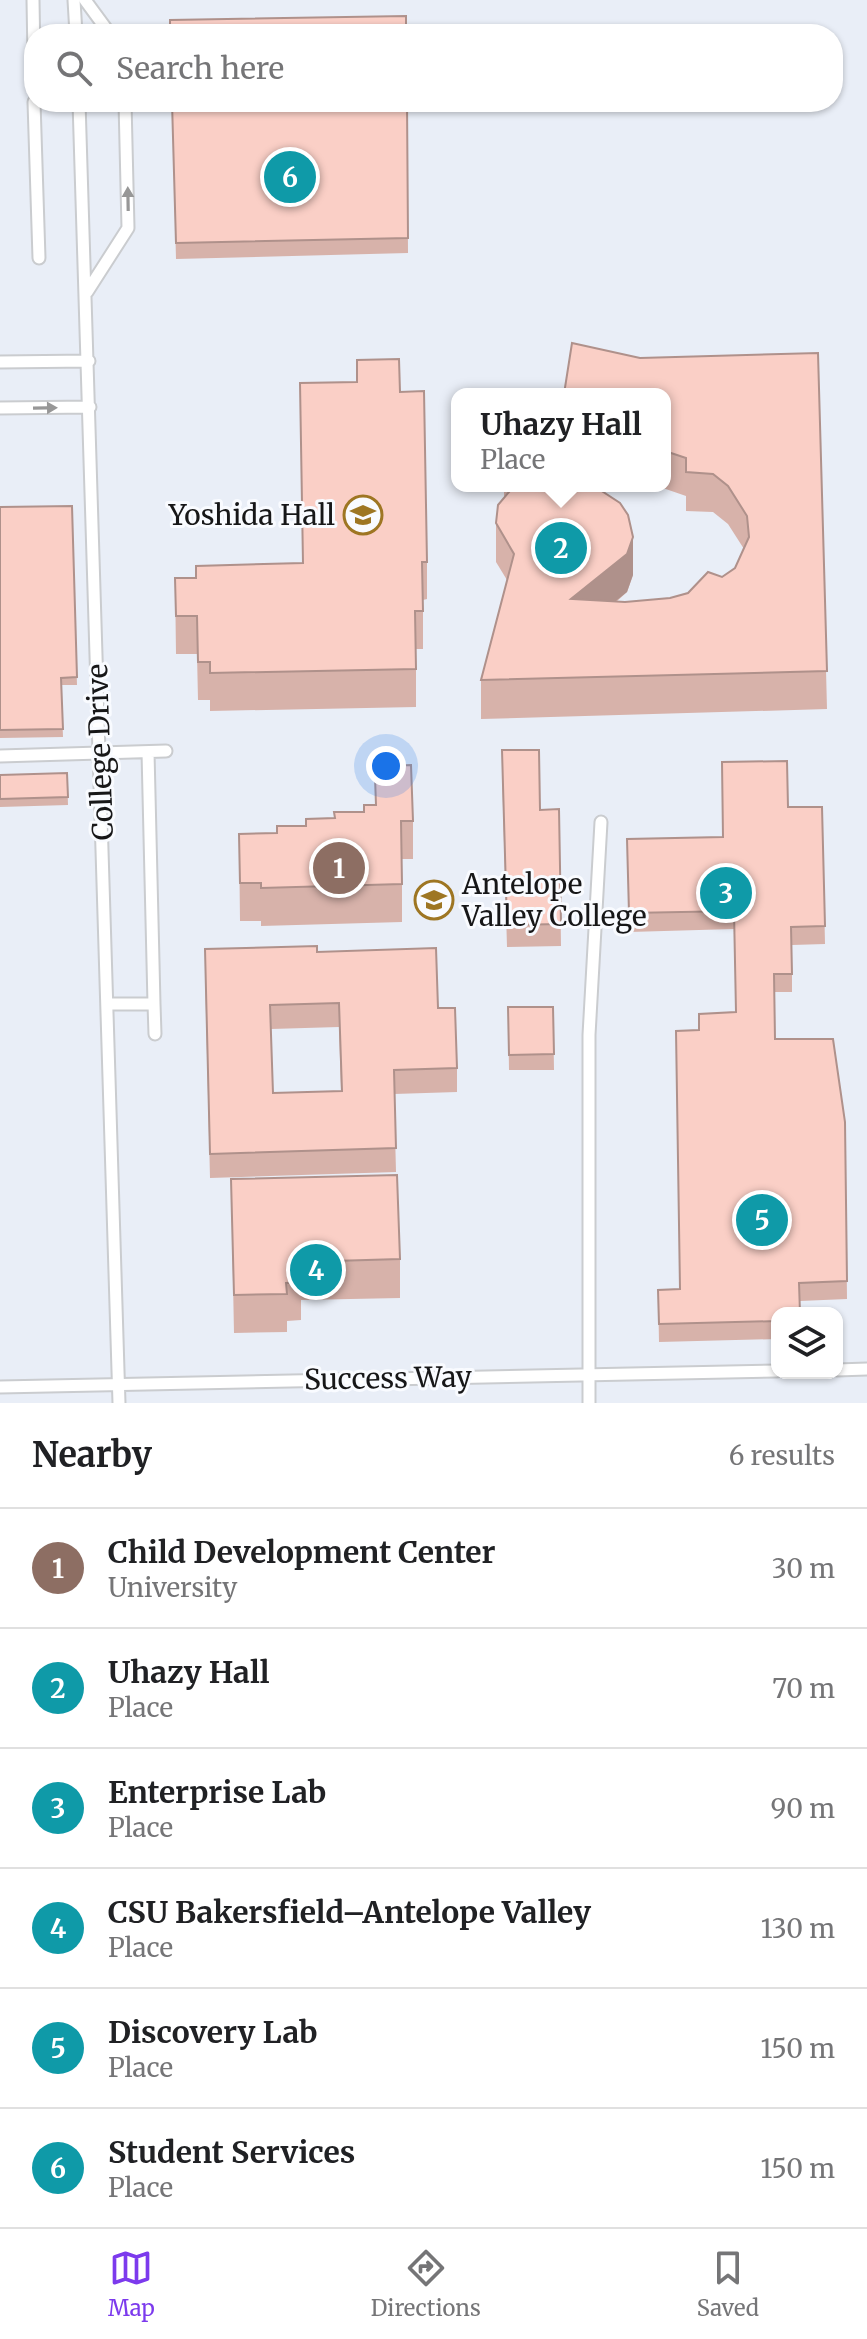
<!DOCTYPE html>
<meta charset="utf-8">
<style>
body{margin:0;font-family:Merriweather,serif;background:#f2f2f2;color:#202124}
.controls{position:absolute;right:24px;bottom:24px;display:grid;overflow:hidden;border-radius:16px;box-shadow:0 2px 6px #0004}
.controls button{width:72px;height:72px;display:grid;place-items:center;padding:0;border:0;border-bottom:2px solid #e0e0e0;background:#fff;color:#202124;font:40px sans-serif}
.you{position:absolute;left:386px;top:766px;width:28px;height:28px;margin:-20px;border:6px solid #fff;border-radius:50%;background:#1a73e8;box-shadow:0 0 0 12px #1a73e833}
.badge{display:grid;place-items:center;width:52px;height:52px;border-radius:50%;background:#7c3aed;color:#fff;font-size:26px;font-weight:700}
.pin{position:absolute;translate:-50% -50%;border:4px solid #fff;box-shadow:0 2px 8px #0006}
.popup{position:absolute;left:451px;top:388px;width:220px;height:104px;box-sizing:border-box;display:grid;place-content:center;border-radius:16px;background:#fff;filter:drop-shadow(0 2px 6px #0005);font-size:26px;white-space:nowrap;color:#757577}
.popup b{font-size:30px;color:#202124}
.popup::after{content:'';position:absolute;left:50%;top:100%;margin-left:-16px;border:16px solid transparent;border-top-color:#fff}
.list{margin:0;padding:0;list-style:none}
h2{display:flex;justify-content:space-between;align-items:center;height:104px;margin:0;padding:0 32px;font-size:34px}
h2 small{font-size:26px;font-weight:400;color:#757577}
.list li{display:grid;grid-template-columns:52px 1fr auto;gap:24px;align-items:center;box-sizing:border-box;height:120px;padding:0 32px;border-top:2px solid #e0e0e0}
.list b{display:block;font-size:30px;white-space:nowrap}
.list p{margin:0;font-size:26px;white-space:nowrap;color:#757577}
.list em{font-size:26px;font-style:normal;color:#757577}
.icon{flex:none;width:44px;height:44px;fill:none;stroke:currentColor;stroke-width:2;stroke-linecap:round;stroke-linejoin:round}
.map{position:relative;flex:none;width:867px;height:1403px;overflow:hidden}
.search{position:absolute;background:#fff;box-shadow:0 2px 6px #0004;left:24px;right:24px;top:24px;height:88px;display:flex;align-items:center;gap:20px;box-sizing:border-box;padding:0 28px;border-radius:32px;color:#757577;font-size:30px}
.sheet{height:824px;background:#fff}
nav{display:flex;justify-content:space-around;align-items:center;box-sizing:border-box;height:112px;border-top:2px solid #e0e0e0;background:#fff;font-size:22px;color:#757577}
nav a{display:grid;justify-items:center;gap:4px}
nav .on{color:#7c3aed}
.map>svg:first-child{display:block}
.built{fill:#e9eef7;fill-rule:evenodd}
.lines{fill:none;stroke-linecap:round;stroke-linejoin:round}
.service-casing{stroke:#cacccf;stroke-width:15}
.service{stroke:#fff;stroke-width:11}
.wall{fill:#d7b2aa;fill-rule:evenodd}
.shaded-wall{fill:#af918b}
.building{fill:#facfc6;stroke:#af918b;stroke-width:2;fill-rule:evenodd}
.oneway{fill:#979797}
.labels{text-anchor:middle;dominant-baseline:central;stroke-width:6;stroke-linejoin:round;paint-order:stroke}
.poi-label{font-size:28px;fill:#171718;stroke:#f9fbff;text-anchor:end}
.street-label{font-size:28px;fill:#171718;stroke:#f9fbff}
</style>
<div class="map">
<svg width="867" height="1403" viewBox="0 0 867 1403">
<rect width="100%" height="100%" fill="#f9fbff"/>
<path class="built" d="M 0,0 L 867,0 L 867,1403 L 0,1403 ZM 34,34 L 833,34 L 833,102 L 34,102 ZM 457,394 L 665,394 L 665,486 L 457,486 ZM 777,1313 L 837,1313 L 837,1373 L 777,1373 Z"/>
<g class="lines">
<defs>
<path id="service" d="M 33,0 L 34,58
M 74,0 L 76,34
M 85,0 L 110,34
M 34,102 L 39,258
M 79,102 L 119,1403
M 87,292 L 128,228 L 125,102
M 0,362 L 89,361
M 0,408 L 90,407
M 0,756 L 166,751
M 107,1004 L 154,1004 L 148,752
M 154,1004 L 155,1034
M 837,1370 L 867,1369
M 0,1387 L 777,1371
M 589,1403 L 589,1035 L 601,822"/>
</defs>
<use href="#service" class="service-casing"/>
<use href="#service" class="service"/>
</g>
<path class="wall" d="M 172,102 L 407,102 L 408,253 L 176,259 Z
M 818,353 L 827,709 L 481,719 L 481,680 L 507,580 L 496,562 L 496,523 L 504,498 L 504,486 L 596,486 L 633,575 L 627,592 L 616,602 L 625,602 L 670,598 L 688,593 L 722,577 L 735,568 L 744,549 L 728,524 L 713,512 L 686,511 L 686,496 L 657,486 L 665,486 L 665,394 L 640,358 Z
M 300,383 L 400,392 L 427,562 L 427,599 L 423,600 L 423,649 L 416,649 L 416,707 L 210,711 L 210,700 L 198,700 L 197,654 L 176,654 L 175,578 L 196,578 L 303,563 Z
M 72,506 L 77,685 L 61,685 L 63,737 L 0,738 L 0,507 Z
M 67,773 L 68,805 L 0,807 L 0,775 Z
M 502,773 L 540,810 L 559,809 L 561,946 L 507,947 Z
M 375,777 L 413,821 L 413,859 L 402,859 L 402,922 L 261,926 L 261,921 L 240,921 L 239,834 L 277,833 L 364,812 L 375,805 Z
M 788,807 L 822,807 L 825,944 L 792,945 L 792,992 L 774,992 L 775,1039 L 845,1122 L 847,1299 L 800,1301 L 777,1313 L 777,1339 L 659,1342 L 658,1290 L 679,1289 L 699,1030 L 736,1012 L 734,929 L 629,932 L 627,839 L 723,837 Z
M 317,952 L 438,1008 L 457,1068 L 457,1092 L 394,1094 L 396,1172 L 210,1178 L 205,973 ZM 339,1027 L 341,1091 L 273,1093 L 271,1029 Z
M 508,1007 L 553,1007 L 554,1070 L 509,1070 Z
M 231,1179 L 400,1259 L 400,1298 L 301,1300 L 301,1320 L 287,1321 L 287,1332 L 234,1333 Z"/>
<path class="shaded-wall" d="M 633,537 L 633,575 L 627,592 L 571,637 L 571,599 Z"/>
<path class="building" d="M 406,16 L 406,34 L 170,34 L 170,20 Z
M 172,102 L 407,102 L 408,238 L 176,243 Z
M 572,343 L 640,358 L 818,353 L 827,671 L 481,680 L 514,554 L 496,523 L 498,505 L 514,486 L 594,486 L 620,503 L 628,515 L 633,537 L 627,554 L 571,599 L 625,602 L 670,598 L 688,593 L 708,572 L 722,577 L 735,568 L 749,537 L 747,516 L 728,486 L 713,474 L 686,472 L 686,458 L 665,451 L 665,394 L 564,394 Z
M 399,359 L 400,392 L 424,391 L 427,562 L 422,562 L 423,611 L 415,611 L 416,669 L 210,673 L 210,662 L 198,662 L 197,616 L 176,616 L 175,578 L 196,578 L 196,566 L 303,563 L 300,383 L 357,382 L 357,360 Z
M 72,506 L 77,677 L 61,678 L 63,729 L 0,730 L 0,507 Z
M 502,750 L 539,750 L 540,810 L 559,809 L 561,924 L 507,925 Z
M 787,761 L 788,807 L 822,807 L 825,926 L 791,927 L 792,974 L 774,974 L 775,1039 L 833,1039 L 845,1122 L 847,1281 L 799,1283 L 800,1313 L 777,1313 L 777,1321 L 659,1324 L 658,1290 L 680,1289 L 676,1031 L 699,1030 L 699,1014 L 736,1012 L 734,911 L 629,913 L 627,839 L 723,837 L 722,762 Z
M 411,765 L 413,821 L 401,821 L 402,884 L 261,888 L 261,883 L 240,883 L 239,834 L 277,833 L 277,826 L 306,826 L 306,819 L 335,818 L 334,812 L 364,812 L 364,805 L 376,805 L 375,777 L 383,777 L 383,766 Z
M 67,773 L 68,797 L 0,799 L 0,775 Z
M 317,946 L 317,952 L 436,948 L 438,1008 L 455,1008 L 457,1068 L 394,1070 L 396,1148 L 210,1154 L 205,949 ZM 339,1003 L 342,1091 L 273,1093 L 270,1005 Z
M 508,1007 L 553,1007 L 554,1054 L 509,1055 Z
M 397,1175 L 400,1259 L 300,1262 L 301,1282 L 286,1283 L 287,1294 L 234,1295 L 231,1179 Z"/>
<defs><path id="oneway-solid" d="M-6-.8H1V-3.2L6.5 0L1 3.2V.8H-6Z" transform="scale(2)"/></defs>
<g class="oneway">
<use href="#oneway-solid" transform="translate(128 199) rotate(-91)"/>
<use href="#oneway-solid" transform="translate(45 408) rotate(-1)"/>
</g>
<defs>
<symbol id="university-ring" viewBox="-11 -11 22 22"><circle r="9.5" fill="#f9fbff" stroke="#9e7623" stroke-width="1.5"/><path d="M0-5L7-2L0 1L-7-2ZM-4 1L0 2.5L4 1V4Q0 6-4 4Z" fill="#9e7623"/></symbol>
</defs>
<g fill-rule="evenodd">
<use href="#university-ring" x="341" y="493" width="44" height="44"/>
<use href="#university-ring" x="412" y="878" width="44" height="44"/>
</g>
<g class="labels">
<g class="poi-label">
<text x="335" y="515">Yoshida Hall</text>
<text x="462" y="884" text-anchor="start">Antelope<tspan x="462" dy="32">Valley College</tspan></text>
</g>
<g class="street-label">
<text transform="translate(100 752) rotate(-92)">College Drive</text>
<text transform="translate(388 1378) rotate(-1)">Success Way</text>
</g>
</g>
</svg>
<div class="controls">
<button><svg class="icon" aria-label="layers" viewBox="0 0 24 24"><path d="M12 4l9 5-9 5-9-5zM3 14l9 5 9-5"/></svg></button>
</div>
<div class="you"></div>
<div class="pin badge" style="left:339px;top:868px;background:#8d6e63">1</div>
<div class="pin badge" style="left:561px;top:548px;background:#0f9aa8">2</div>
<div class="popup"><b>Uhazy Hall</b>Place</div>
<div class="pin badge" style="left:726px;top:893px;background:#0f9aa8">3</div>
<div class="pin badge" style="left:316px;top:1270px;background:#0f9aa8">4</div>
<div class="pin badge" style="left:762px;top:1220px;background:#0f9aa8">5</div>
<div class="pin badge" style="left:290px;top:177px;background:#0f9aa8">6</div>
<div class="search"><svg class="icon" aria-label="search" viewBox="0 0 24 24"><circle cx="10" cy="10" r="6"/><path d="M15 15l6 6"/></svg>Search here</div>
</div>
<section class="sheet">
<h2>Nearby<small>6 results</small></h2>
<ul class="list">
<li><span class="badge" style="background:#8d6e63">1</span><div><b>Child Development Center</b><p>University</p></div><em>30 m</em></li>
<li><span class="badge" style="background:#0f9aa8">2</span><div><b>Uhazy Hall</b><p>Place</p></div><em>70 m</em></li>
<li><span class="badge" style="background:#0f9aa8">3</span><div><b>Enterprise Lab</b><p>Place</p></div><em>90 m</em></li>
<li><span class="badge" style="background:#0f9aa8">4</span><div><b>CSU Bakersfield–Antelope Valley</b><p>Place</p></div><em>130 m</em></li>
<li><span class="badge" style="background:#0f9aa8">5</span><div><b>Discovery Lab</b><p>Place</p></div><em>150 m</em></li>
<li><span class="badge" style="background:#0f9aa8">6</span><div><b>Student Services</b><p>Place</p></div><em>150 m</em></li>
</ul>
</section>
<nav>
<a class="on"><svg class="icon" aria-label="map" viewBox="0 0 24 24"><path d="M3 6l6-2 6 2 6-2v14l-6 2-6-2-6 2zM9 4v14M15 6v14"/></svg>Map</a>
<a><svg class="icon" aria-label="directions" viewBox="0 0 24 24"><path d="M12 3l9 9-9 9-9-9zM9 14v-3h6M13 9l2 2-2 2"/></svg>Directions</a>
<a><svg class="icon" aria-label="saved" viewBox="0 0 24 24"><path d="M7 4h10v16l-5-4-5 4z"/></svg>Saved</a>
</nav>
